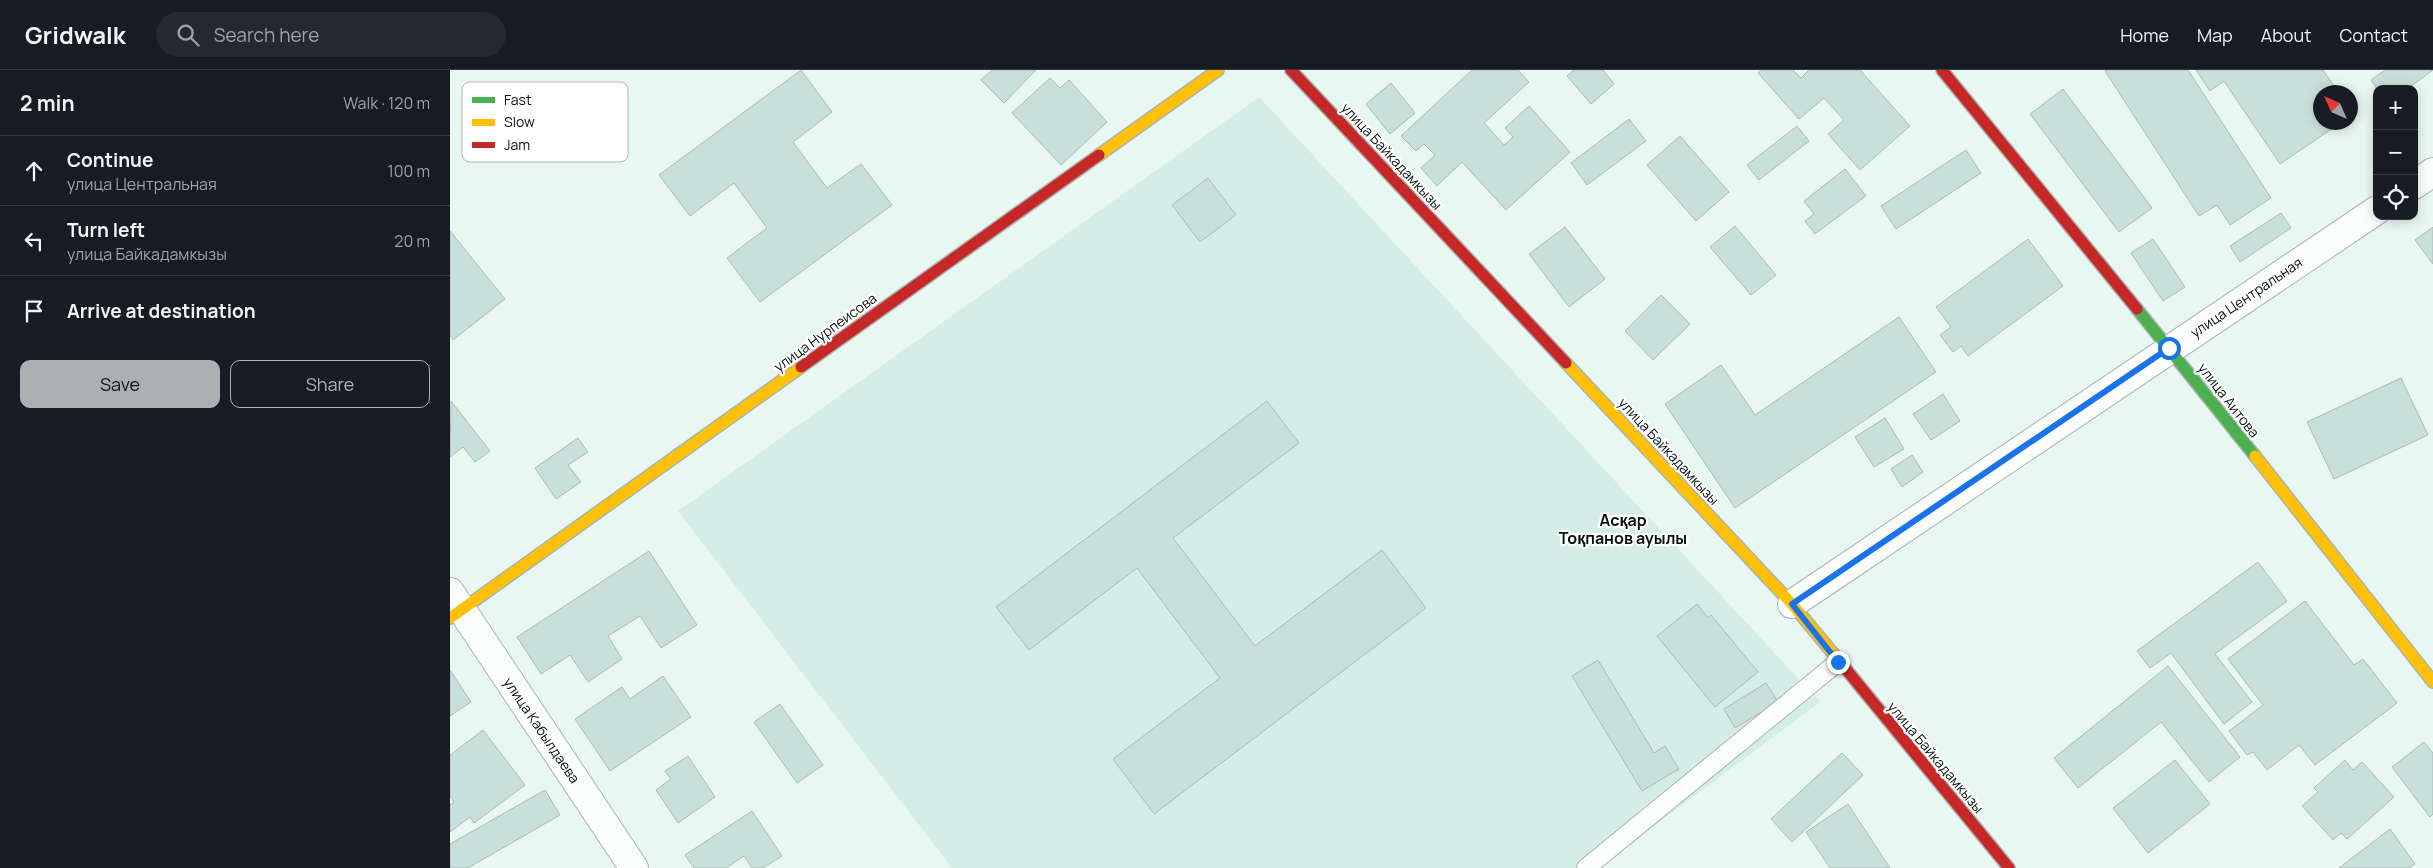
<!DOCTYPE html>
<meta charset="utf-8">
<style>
body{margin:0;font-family:Manrope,sans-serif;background:#242831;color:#f1f3f6}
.controls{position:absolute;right:15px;top:15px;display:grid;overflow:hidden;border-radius:10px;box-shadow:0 2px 12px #0003}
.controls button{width:45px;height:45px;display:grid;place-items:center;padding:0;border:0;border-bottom:1px solid #363941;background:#171b24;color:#f1f3f6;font:25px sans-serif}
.compass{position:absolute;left:1863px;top:15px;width:45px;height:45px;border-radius:50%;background:#171b24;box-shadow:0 2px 12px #0003;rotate:315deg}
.stop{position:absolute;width:15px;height:15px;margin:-11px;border:4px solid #1a73e8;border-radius:50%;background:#fff}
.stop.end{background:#1a73e8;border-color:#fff;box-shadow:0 1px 5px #0008}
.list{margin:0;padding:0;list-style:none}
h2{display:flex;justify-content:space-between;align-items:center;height:65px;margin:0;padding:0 20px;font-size:21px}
h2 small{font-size:16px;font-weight:400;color:#9ea1a6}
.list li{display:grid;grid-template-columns:32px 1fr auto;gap:15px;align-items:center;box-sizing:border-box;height:70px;padding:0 20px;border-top:1px solid #363941}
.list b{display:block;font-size:19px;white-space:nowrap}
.list p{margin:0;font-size:16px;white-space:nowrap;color:#9ea1a6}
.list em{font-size:16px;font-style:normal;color:#9ea1a6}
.actions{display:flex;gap:10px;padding:15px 20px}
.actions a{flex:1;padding:11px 0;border:1px solid #abb1b2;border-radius:10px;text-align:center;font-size:18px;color:#abb1b2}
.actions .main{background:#abb1b2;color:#111}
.icon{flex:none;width:28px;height:28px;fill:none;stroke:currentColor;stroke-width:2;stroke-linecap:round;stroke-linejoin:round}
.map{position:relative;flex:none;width:1983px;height:798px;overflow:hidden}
header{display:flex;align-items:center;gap:30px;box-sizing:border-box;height:70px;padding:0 25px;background:#171b24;border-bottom:1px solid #363941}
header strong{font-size:24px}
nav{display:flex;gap:28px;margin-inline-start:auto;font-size:18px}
.search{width:350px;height:45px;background:#242831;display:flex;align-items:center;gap:12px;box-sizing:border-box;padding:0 18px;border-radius:28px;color:#9ea1a6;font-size:19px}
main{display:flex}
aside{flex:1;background:#171b24}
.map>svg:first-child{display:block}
.built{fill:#d4eee7}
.building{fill:#c8e0da;stroke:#aeb9b6}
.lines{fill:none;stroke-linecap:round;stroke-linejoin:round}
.lane-casing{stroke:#a9b3b0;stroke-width:20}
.street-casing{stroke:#a9b3b0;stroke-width:30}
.fast-casing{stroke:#a9b3b0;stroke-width:14}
.slow-casing{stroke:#a9b3b0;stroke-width:14}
.jam-casing{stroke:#a9b3b0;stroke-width:14}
.lane{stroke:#fcfefd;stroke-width:18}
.street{stroke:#fcfefd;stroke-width:28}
.fast{stroke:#4caf50;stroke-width:11}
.slow{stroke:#ffc107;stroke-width:11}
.jam{stroke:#c62828;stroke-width:11}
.route{stroke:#1a73e8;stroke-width:6}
.labels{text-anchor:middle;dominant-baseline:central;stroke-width:4.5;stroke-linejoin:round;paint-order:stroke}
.street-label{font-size:14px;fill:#070f0d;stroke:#fff}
.quarter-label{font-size:16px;font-weight:bold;fill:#070f0d;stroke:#fff}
.key{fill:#fff;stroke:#b5b7b6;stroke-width:1}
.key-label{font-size:14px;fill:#070f0d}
</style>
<header>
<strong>Gridwalk</strong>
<div class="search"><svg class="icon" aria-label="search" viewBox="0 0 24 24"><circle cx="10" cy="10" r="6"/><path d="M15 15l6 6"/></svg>Search here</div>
<nav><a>Home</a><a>Map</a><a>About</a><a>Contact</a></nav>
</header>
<main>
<aside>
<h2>2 min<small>Walk · 120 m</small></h2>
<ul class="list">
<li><svg class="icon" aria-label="ahead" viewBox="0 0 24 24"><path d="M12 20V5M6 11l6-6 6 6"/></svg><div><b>Continue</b><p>улица Центральная</p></div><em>100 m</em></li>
<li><svg class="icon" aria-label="left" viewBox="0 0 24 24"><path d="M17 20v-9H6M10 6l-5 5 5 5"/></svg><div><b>Turn left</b><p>улица Байкадамкызы</p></div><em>20 m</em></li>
<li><svg class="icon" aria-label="arrive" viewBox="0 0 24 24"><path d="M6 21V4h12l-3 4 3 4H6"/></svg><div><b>Arrive at destination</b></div></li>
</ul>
<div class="actions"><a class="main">Save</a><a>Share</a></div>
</aside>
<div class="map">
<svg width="1983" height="798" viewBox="0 0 1983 798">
<rect width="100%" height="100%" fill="#e9f7f3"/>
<path class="built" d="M 809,27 L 1370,632 L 1148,798 L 502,798 L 228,441 Z"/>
<path class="building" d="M 351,0 L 382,42 L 343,72 L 377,118 L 411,94 L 442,135 L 310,232 L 277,188 L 317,158 L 284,113 L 240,146 L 209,105 Z
M 542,0 L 586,0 L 554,33 L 531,10 Z
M 1022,0 L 1068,0 L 1079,12 L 1034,53 L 1054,75 L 1063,67 L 1055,58 L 1079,36 L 1120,82 L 1056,140 L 1012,92 L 987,116 L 971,98 L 985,85 L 974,74 L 966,81 L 951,66 Z
M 1124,0 L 1153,0 L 1164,14 L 1141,34 L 1117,6 Z
M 1312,0 L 1343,0 L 1351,8 L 1359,0 L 1410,0 L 1460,56 L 1410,100 L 1378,64 L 1394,50 L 1374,28 L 1349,49 L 1308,3 Z
M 1657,0 L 1738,0 L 1821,128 L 1780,155 L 1767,135 L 1749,146 L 1655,1 Z
M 1746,0 L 1873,0 L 1888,22 L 1870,22 L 1870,52 L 1892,52 L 1830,94 L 1774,11 L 1760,21 Z
M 1935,0 L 1983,0 L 1957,19 L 1927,19 L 1921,10 Z
M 600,8 L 610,18 L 619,10 L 657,52 L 611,95 L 562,43 Z
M 941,13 L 965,43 L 940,64 L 916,34 Z
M 1613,19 L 1702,138 L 1669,162 L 1580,44 Z
M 1179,49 L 1196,71 L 1137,115 L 1121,93 Z
M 1347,56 L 1359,71 L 1309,110 L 1297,95 Z
M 1230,66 L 1279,122 L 1246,151 L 1197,95 Z
M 1516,80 L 1531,103 L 1446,159 L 1431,136 Z
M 1395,99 L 1416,126 L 1365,164 L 1355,151 L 1364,144 L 1354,131 Z
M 758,108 L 786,145 L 750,172 L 722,135 Z
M 1831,143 L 1841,158 L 1790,192 L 1780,176 Z
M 1285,156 L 1326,205 L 1301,225 L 1260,177 Z
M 1115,157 L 1155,209 L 1119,237 L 1079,184 Z
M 1983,157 L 1983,194 L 1965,170 Z
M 0,161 L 55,229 L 3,270 L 0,266 Z
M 1578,169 L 1613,216 L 1518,286 L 1511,276 L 1503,282 L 1490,265 L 1501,257 L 1486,237 Z
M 1703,169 L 1735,217 L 1713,231 L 1681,183 Z
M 1211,225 L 1240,254 L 1203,290 L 1175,261 Z
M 1449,247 L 1486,302 L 1285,438 L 1215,334 L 1271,295 L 1305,345 Z
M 1951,308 L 1978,365 L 1884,409 L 1857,352 Z
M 1493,324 L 1510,351 L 1481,370 L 1463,344 Z
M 1,331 L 40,381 L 25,392 L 13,377 L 0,387 Z
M 817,331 L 849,373 L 723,468 L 805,576 L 932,480 L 976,538 L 704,744 L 663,689 L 770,608 L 687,498 L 579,580 L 546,537 Z
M 1435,348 L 1454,379 L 1424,397 L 1405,367 Z
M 128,368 L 138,382 L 118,395 L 131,412 L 106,429 L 85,398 Z
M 1462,385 L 1473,402 L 1452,417 L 1441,399 Z
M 199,481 L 247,555 L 211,578 L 190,546 L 158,566 L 172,589 L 138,612 L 120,585 L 91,604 L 67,567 Z
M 1808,492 L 1837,531 L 1765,584 L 1802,632 L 1774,654 L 1721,583 L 1700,598 L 1687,581 Z
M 1855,531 L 1904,595 L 1913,589 L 1947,633 L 1865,695 L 1849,675 L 1817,700 L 1803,682 L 1797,685 L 1779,661 L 1813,635 L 1778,589 Z
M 1247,534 L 1258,548 L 1261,545 L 1308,602 L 1265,637 L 1207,566 Z
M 1148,590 L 1204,683 L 1215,676 L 1229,699 L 1192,721 L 1122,606 Z
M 1718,596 L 1790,687 L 1759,712 L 1711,652 L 1628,718 L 1604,688 Z
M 0,600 L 21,632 L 0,646 Z
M 213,606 L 241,647 L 160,701 L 125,649 L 172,617 L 180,629 Z
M 1316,613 L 1328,632 L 1285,658 L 1274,639 Z
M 330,634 L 373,695 L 347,713 L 304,652 Z
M 33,660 L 75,715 L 24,753 L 20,747 L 0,762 L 0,735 L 4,732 L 0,726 L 0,685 Z
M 1974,672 L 1983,683 L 1983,744 L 1980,747 L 1942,697 Z
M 1392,683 L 1413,705 L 1342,772 L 1321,749 Z
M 238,686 L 265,727 L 228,753 L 206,720 L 221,709 L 215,701 Z
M 1725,690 L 1760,734 L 1698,783 L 1663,738 Z
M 1895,690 L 1903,700 L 1912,692 L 1944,727 L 1897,769 L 1891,763 L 1883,770 L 1852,736 L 1868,722 L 1864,718 Z
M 95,720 L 110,745 L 18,798 L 0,798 L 0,774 Z
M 1398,734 L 1440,798 L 1380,798 L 1356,762 Z
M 302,741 L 332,786 L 313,798 L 302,798 L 294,786 L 276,798 L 244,798 L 235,785 Z
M 1940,759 L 1965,794 L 1959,798 L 1889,798 Z"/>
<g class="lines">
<defs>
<path id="lane" d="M 1136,798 L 1388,592"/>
<path id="street" d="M 1964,115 L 1983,102
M 0,522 L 184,798
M 1342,534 L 1927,140"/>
<path id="fast" d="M 1687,239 L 1805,386"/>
<path id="slow" d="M 649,85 L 768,0
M 1116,293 L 1342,534 L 1386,587
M 1805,386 L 1983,612
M 0,548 L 351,297"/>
<path id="jam" d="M 841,0 L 1116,293
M 1492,0 L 1687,239
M 351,297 L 649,85
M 1386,587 L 1559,798"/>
</defs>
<use href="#lane" class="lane-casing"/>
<use href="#street" class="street-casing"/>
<use href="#fast" class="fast-casing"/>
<use href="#slow" class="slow-casing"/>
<use href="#jam" class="jam-casing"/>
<use href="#lane" class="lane"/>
<use href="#street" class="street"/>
<use href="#fast" class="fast"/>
<use href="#slow" class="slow"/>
<use href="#jam" class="jam"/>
</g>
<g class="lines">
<path class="route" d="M 1388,592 L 1342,534 L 1719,278"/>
</g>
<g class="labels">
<g class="street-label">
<text transform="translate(942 86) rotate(47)">улица Байкадамкызы</text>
<text transform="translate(1796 227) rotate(-34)">улица Центральная</text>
<text transform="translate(375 262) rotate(-36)">улица Нурпеисова</text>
<text transform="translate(1779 330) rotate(52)">улица Аитова</text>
<text transform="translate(1219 381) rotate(47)">улица Байкадамкызы</text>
<text transform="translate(92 660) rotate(56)">улица Кабылдаева</text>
<text transform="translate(1486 687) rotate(50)">улица Байкадамкызы</text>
</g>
<g class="quarter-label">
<text x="1173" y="450">Асқар<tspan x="1173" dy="18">Тоқпанов ауылы</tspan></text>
</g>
</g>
<rect x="12" y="12" width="166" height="80" rx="8" class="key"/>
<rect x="22" y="27" width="23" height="6" fill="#4caf50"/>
<rect x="22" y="49" width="23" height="7" fill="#ffc107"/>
<rect x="22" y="72" width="23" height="6" fill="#c62828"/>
<g class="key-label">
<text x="54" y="35">Fast</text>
<text x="54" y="57">Slow</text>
<text x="54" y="80">Jam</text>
</g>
</svg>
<div class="controls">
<button>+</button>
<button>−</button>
<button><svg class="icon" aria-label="locate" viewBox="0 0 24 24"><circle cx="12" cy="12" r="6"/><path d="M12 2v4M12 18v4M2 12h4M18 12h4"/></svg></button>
</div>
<svg class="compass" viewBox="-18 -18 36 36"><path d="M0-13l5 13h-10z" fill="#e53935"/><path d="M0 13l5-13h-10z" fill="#9ea1a6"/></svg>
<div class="stop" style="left:1719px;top:278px"></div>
<div class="stop end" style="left:1388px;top:592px"></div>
</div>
</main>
